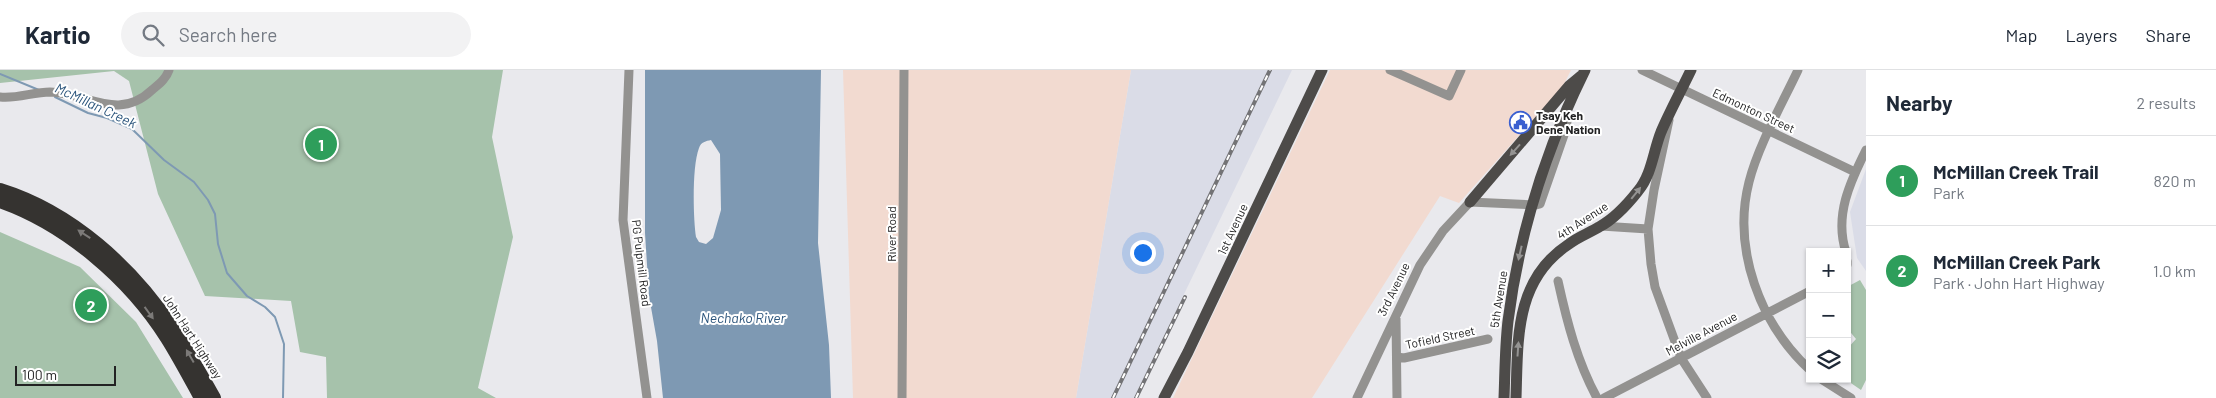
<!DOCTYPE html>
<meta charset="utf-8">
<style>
body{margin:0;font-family:Barlow,sans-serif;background:#f2f2f3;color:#1f2937}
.controls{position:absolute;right:15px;bottom:15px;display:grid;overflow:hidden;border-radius:0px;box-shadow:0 1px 4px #0004}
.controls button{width:45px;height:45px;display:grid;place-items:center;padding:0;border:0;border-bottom:1px solid #e0e1e3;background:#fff;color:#1f2937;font:25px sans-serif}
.scale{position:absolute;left:15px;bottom:12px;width:101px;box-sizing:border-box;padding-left:5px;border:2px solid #222223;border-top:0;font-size:14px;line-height:18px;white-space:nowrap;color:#222223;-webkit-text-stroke:4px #fff;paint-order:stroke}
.you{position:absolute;left:1142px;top:182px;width:18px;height:18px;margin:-12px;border:4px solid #fff;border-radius:50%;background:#1a73e8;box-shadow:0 0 0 8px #1a73e833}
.badge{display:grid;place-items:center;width:32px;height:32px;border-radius:50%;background:#2563eb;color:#fff;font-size:16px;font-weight:700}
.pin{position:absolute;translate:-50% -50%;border:2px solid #fff;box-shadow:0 1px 5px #0006}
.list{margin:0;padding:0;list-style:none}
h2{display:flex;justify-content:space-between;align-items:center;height:65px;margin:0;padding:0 20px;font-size:21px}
h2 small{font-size:16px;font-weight:400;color:#747a83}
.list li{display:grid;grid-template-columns:32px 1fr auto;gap:15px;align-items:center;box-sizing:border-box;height:90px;padding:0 20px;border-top:1px solid #e0e1e3}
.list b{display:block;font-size:19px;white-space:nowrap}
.list p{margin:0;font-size:16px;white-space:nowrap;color:#747a83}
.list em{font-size:16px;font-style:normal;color:#747a83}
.icon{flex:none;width:28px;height:28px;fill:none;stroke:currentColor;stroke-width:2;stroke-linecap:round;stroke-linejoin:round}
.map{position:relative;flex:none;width:1866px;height:328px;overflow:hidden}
header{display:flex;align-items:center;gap:30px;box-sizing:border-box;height:70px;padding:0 25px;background:#fff;border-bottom:1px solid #e0e1e3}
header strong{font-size:24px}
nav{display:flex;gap:28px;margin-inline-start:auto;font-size:18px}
.search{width:350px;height:45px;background:#f2f2f3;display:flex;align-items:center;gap:12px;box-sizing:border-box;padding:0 18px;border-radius:28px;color:#747a83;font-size:19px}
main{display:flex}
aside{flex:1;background:#fff}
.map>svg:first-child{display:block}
.built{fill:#dadce7}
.industrial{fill:#f2dad0}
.green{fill:#a6c2ab}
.water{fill:#7e99b3;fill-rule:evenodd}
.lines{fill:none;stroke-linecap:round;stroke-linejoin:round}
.stream{stroke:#7e99b3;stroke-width:2}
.minor{stroke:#939290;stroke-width:9}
.major{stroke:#4d4b49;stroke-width:11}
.highway{stroke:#353330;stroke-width:14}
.rail-casing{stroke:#737376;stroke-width:4}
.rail{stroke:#fff;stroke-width:2;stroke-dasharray:5.5;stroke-linecap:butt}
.oneway{fill:#949392}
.oneway2{fill:#7c7a78}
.labels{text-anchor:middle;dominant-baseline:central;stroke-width:4;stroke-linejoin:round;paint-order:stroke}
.street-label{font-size:12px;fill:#222223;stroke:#fff}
.poi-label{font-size:12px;font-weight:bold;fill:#222223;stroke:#fff;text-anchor:start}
.water-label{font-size:14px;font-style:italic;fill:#2c557c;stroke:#fff}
</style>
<header>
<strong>Kartio</strong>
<div class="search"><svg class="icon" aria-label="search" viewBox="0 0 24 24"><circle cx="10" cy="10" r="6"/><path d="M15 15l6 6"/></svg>Search here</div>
<nav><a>Map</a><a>Layers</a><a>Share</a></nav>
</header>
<main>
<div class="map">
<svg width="1866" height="328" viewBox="0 0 1866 328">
<rect width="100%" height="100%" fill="#e9e9ed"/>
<path class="built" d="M 1131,0 L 1292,0 L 1134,328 L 1076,328 Z
M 1866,99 L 1866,201 L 1857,188 L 1850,142 Z"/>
<path class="industrial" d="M 843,0 L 1131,0 L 1076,328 L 853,328 Z
M 1330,0 L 1571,0 L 1563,16 L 1459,133 L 1440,126 L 1312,328 L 1173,328 Z"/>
<path class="green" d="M 0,0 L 503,0 L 492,67 L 513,167 L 478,318 L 496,328 L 327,328 L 326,287 L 300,282 L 291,231 L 205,226 L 158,124 L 129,11 L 114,1 L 0,13 Z
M 0,162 L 80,197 L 136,252 L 183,328 L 0,328 Z
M 1860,210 L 1866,220 L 1866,310 L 1861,320 L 1845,309 L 1847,309 L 1847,279 L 1856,269 L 1847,258 L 1847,217 Z"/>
<path class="water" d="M 645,0 L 821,0 L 818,173 L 829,275 L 831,328 L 663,328 L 657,271 L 649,226 L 645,163 ZM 711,70 L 720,84 L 721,140 L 713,168 L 706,174 L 699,172 L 696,167 C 693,147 692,96 699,78 C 701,72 706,71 711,70 Z"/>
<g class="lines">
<path class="stream" d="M 0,4 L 39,20
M 55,27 L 88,43 L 107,48 L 132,59 L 164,90 L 194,112 L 208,130 L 215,144 L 218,174 L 227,203 L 247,226 L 265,237 L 275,247 L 284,274 L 283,328"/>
<path class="minor" d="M 629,0 L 623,150 L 647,328
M 1390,0 L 1449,26 L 1461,0
M 1642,0 L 1855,102
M 1798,0 C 1782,34 1758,76 1749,112 C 1732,179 1760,254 1810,300
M 0,27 C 17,29 33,22 50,22 C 88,23 118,52 152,20 C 159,14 166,9 169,0
M 1669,50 L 1654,120 L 1648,159 L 1651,194 L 1655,217 L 1681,288 L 1707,328
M 1601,156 L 1648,159
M 1846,182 C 1834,146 1850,112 1866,80
M 1847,191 L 1847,195
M 1558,211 C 1567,252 1577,291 1597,328
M 1396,248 L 1397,328
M 1397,287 L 1404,288 L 1488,269
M 1821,309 L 1851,328
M 902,328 L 904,0
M 1357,328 L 1420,195 L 1443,161 L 1470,132 L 1536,135 L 1540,134 L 1564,65 L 1568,47
M 1604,328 L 1810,221"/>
<path class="major" d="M 1470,132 L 1569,16 L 1581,6
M 1164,328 L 1188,282 L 1322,0
M 1504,328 C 1505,303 1505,277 1508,251 C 1519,164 1546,79 1585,0
M 1516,328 C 1518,270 1514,210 1569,174 C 1578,167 1589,163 1599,157 C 1614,149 1627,135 1638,121 C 1652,104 1653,82 1661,62 C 1670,41 1681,21 1691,0"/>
<path class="highway" d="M 0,120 C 71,142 132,197 173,259 C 188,281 201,305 214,328
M 0,131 C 66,154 130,209 167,268 C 179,287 190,308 201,328"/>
<defs>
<path id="rail" d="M 1113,328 L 1270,0
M 1136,328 L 1185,227"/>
</defs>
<use href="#rail" class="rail-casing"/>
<use href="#rail" class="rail"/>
</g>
<defs><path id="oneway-solid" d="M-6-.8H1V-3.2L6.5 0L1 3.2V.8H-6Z" transform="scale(1.25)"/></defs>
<g class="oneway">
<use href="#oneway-solid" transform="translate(1515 80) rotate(132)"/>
<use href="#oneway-solid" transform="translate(1636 123) rotate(-51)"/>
<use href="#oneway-solid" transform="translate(1520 183) rotate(103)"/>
<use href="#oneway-solid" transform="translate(1518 279) rotate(-86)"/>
</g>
<g class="oneway2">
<use href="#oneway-solid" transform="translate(84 164) rotate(-147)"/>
<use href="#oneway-solid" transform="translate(149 243) rotate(54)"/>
<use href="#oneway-solid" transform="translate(190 286) rotate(-120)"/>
</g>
<defs>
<symbol id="civic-ring" viewBox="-11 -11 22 22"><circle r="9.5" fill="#fff" stroke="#3a5fd0" stroke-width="1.5"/><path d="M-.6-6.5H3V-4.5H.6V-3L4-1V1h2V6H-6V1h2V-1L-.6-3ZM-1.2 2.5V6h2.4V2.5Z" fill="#3a5fd0"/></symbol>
</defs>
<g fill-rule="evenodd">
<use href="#civic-ring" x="1508" y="40" width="25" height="25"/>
</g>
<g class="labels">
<g class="street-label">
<text transform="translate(1754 40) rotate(25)">Edmonton Street</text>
<text transform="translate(1582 150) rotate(-33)">4th Avenue</text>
<text transform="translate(1232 159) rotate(-65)">1st Avenue</text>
<text transform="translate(891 164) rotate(-90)">River Road</text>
<text transform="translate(642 193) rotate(83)">PG Pulpmill Road</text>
<text transform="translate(1393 219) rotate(-64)">3rd Avenue</text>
<text transform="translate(1498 229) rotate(-81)">5th Avenue</text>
<text transform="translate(1701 263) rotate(-28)">Melville Avenue</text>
<text transform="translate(193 266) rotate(57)">John Hart Highway</text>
<text transform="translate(1440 267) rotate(-12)">Tofield Street</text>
</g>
<g class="poi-label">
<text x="1536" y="45">Tsay Keh<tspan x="1536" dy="14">Dene Nation</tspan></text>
</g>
<g class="water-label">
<text transform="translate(96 35) rotate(25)">McMillan Creek</text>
<text x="743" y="247">Nechako River</text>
</g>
</g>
</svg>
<div class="controls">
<button>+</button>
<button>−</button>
<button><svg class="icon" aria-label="layers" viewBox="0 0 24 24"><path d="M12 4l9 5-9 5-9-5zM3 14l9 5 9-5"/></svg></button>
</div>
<div class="scale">100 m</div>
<div class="you"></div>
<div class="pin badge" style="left:321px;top:74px;background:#2e9e5b">1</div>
<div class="pin badge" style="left:91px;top:235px;background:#2e9e5b">2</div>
</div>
<aside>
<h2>Nearby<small>2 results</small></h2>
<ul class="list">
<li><span class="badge" style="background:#2e9e5b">1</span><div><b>McMillan Creek Trail</b><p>Park</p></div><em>820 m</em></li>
<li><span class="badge" style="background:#2e9e5b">2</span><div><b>McMillan Creek Park</b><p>Park · John Hart Highway</p></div><em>1.0 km</em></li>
</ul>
</aside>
</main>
